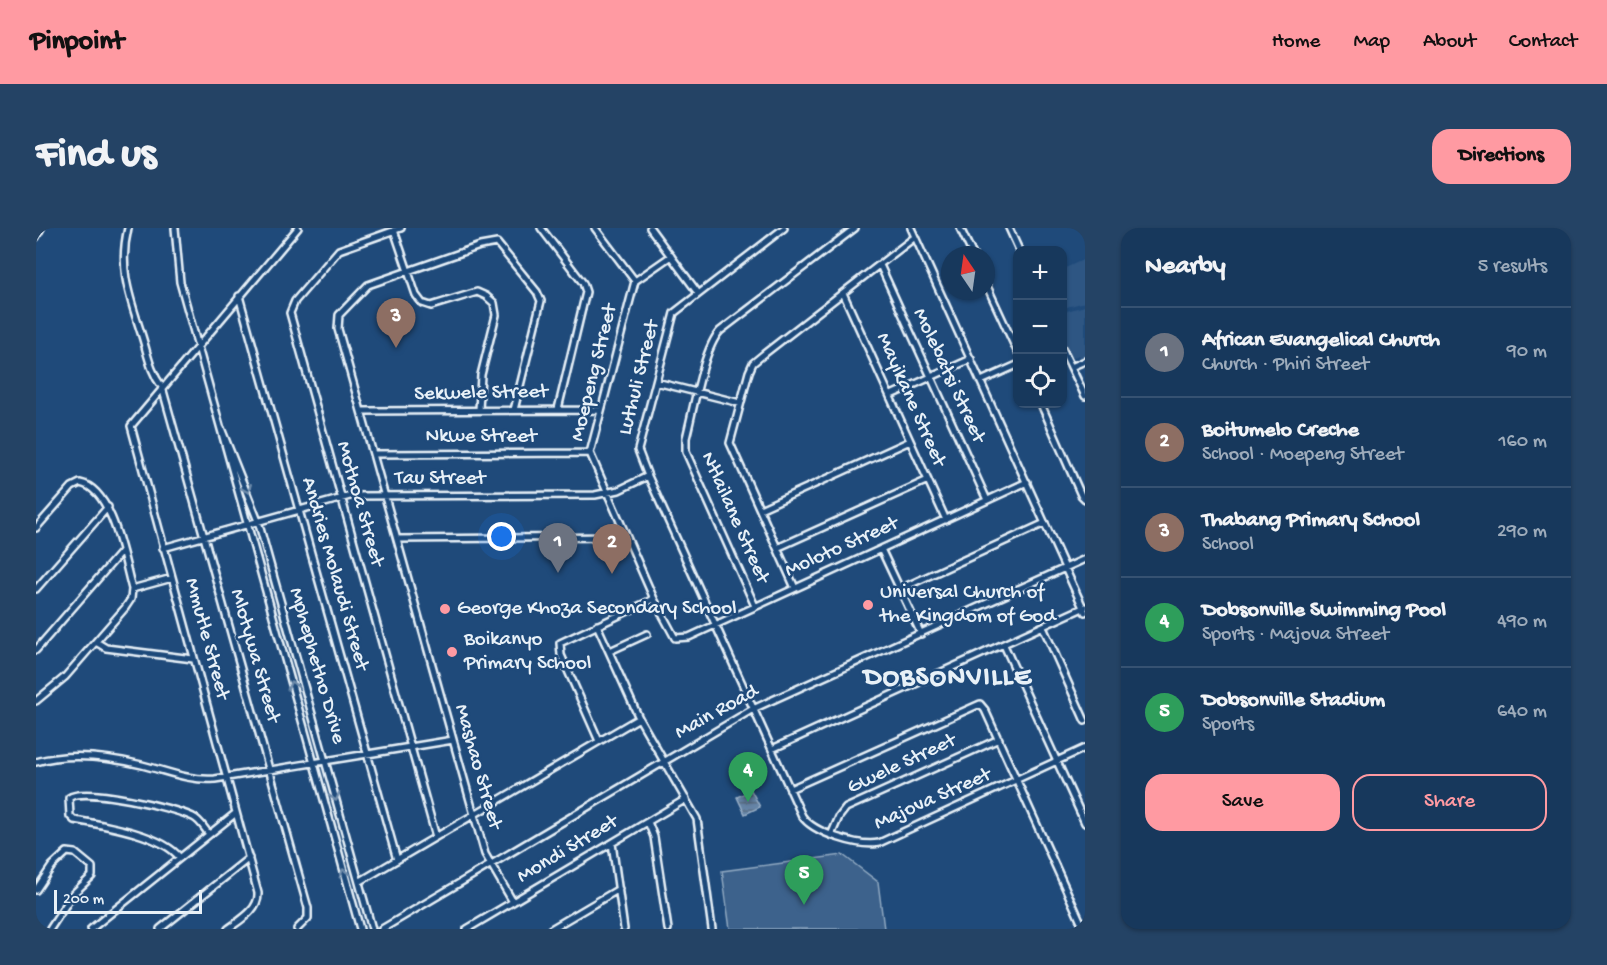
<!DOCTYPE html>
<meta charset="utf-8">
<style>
body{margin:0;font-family:"Gochi Hand",sans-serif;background:#244365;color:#f1f3f6}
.controls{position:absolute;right:18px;top:18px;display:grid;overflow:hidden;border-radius:12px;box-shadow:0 2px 4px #0004}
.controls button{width:54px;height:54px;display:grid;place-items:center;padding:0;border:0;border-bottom:2px solid #365272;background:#17385c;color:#f1f3f6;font:30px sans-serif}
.compass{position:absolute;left:905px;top:18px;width:54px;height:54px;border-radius:50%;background:#17385c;box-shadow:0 2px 4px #0004;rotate:347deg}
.scale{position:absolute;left:18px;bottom:15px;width:148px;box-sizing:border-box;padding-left:6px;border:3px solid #e8f1f8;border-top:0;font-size:16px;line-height:21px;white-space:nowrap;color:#e8f1f8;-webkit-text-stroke:4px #1f4a7a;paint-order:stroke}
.you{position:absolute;left:466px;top:309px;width:21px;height:21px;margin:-15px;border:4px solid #fff;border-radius:50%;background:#1a73e8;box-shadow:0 0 0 9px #1a73e833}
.badge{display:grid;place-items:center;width:39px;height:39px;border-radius:50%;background:#ff9aa2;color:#fff;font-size:20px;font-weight:700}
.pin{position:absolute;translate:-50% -50px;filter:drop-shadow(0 2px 3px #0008)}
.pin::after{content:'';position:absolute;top:32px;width:21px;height:18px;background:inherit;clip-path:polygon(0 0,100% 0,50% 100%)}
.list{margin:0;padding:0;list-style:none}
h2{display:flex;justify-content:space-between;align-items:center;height:78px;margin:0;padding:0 24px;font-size:26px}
h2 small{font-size:20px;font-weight:400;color:#9eacbb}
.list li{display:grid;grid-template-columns:39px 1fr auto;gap:18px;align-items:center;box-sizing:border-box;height:90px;padding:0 24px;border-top:2px solid #365272}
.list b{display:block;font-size:22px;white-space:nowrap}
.list p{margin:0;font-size:20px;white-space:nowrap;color:#9eacbb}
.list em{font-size:20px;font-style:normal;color:#9eacbb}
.actions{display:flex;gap:12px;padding:18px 24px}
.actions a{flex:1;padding:14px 0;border:2px solid #ff9aa2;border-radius:18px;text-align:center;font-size:21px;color:#ff9aa2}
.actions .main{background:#ff9aa2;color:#111}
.icon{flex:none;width:33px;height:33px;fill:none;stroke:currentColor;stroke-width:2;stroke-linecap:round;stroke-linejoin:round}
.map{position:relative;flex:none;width:1049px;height:701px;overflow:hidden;border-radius:18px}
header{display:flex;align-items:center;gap:36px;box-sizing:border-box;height:84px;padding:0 30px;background:#ff9aa2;color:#111}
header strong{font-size:28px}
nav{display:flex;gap:33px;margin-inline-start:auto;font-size:21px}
.intro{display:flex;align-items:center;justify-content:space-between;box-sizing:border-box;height:144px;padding:0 36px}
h1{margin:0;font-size:42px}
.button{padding:15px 27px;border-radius:18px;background:#ff9aa2;color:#111;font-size:21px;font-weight:700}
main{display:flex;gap:36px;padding:0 36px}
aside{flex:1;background:#17385c;border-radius:18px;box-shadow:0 2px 4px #0004}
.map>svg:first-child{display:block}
.built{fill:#2e5683}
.pitch{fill:#3c628c;stroke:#92aac2;stroke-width:1.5}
.water{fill:url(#water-rules);stroke:#9ab0c7;stroke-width:1.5}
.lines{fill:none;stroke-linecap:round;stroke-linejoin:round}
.minor-casing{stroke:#e8f1f8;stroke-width:10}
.minor{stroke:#1f4a7a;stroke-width:5}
.oneway{stroke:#6f8dac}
.poi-dot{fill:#ff9aa2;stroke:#1f4a7a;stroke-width:2}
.labels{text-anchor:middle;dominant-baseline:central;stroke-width:5;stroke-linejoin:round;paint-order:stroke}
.street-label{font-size:21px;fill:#e8f1f8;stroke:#1f4a7a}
.poi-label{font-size:21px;fill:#e8f1f8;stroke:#1f4a7a;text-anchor:start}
.district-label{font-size:27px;font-weight:bold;letter-spacing:1.5px;fill:#e8f1f8;stroke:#1f4a7a}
</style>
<header>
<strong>Pinpoint</strong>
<nav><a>Home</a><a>Map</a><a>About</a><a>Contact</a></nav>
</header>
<div class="intro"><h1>Find us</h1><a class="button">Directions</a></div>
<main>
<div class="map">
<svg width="1049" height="701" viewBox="0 0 1049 701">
<defs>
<pattern id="water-rules" width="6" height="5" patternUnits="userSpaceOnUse" patternTransform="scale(1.5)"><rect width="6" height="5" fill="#6685a7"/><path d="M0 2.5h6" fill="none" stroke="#596d82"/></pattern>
</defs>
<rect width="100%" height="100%" fill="#1f4a7a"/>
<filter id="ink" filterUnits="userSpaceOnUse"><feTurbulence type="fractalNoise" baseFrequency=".0167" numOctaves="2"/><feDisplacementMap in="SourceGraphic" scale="12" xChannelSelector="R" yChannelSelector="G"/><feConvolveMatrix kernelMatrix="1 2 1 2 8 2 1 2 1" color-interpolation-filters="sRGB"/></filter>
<g filter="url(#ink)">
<path class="built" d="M 1049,31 L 1049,74 L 1027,80 L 1027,41 Z
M 1049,78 L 1049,129 L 1045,131 L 1043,127 L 1035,130 L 1027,110 L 1027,84 Z"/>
<path class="pitch" d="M 807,627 L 842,654 L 848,701 L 694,701 L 686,643 Z"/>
<path class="water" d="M 715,562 L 724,579 L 709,586 L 701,569 Z"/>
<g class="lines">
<defs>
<path id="minor" d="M 92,0 C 82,41 94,70 106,108 C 112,127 114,143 126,159 L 272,680 L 272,690 L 261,701
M 139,0 L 144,54 L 324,701
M 365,0 L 303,22 L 259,73 L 254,85 L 400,609
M 505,0 L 547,55 L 550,64 L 522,181
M 559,0 L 599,53
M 614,0 L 662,65
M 748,0 L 638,85 L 602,222 L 612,248 L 766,588 C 777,605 824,619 843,615 L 1049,520
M 875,0 L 1049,384
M 924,0 L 937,27
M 973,0 L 983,22
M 358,2 L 380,67 L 386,75 L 395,78 L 441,64 L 450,68 L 458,75 L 460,87 L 445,147 L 443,182
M 0,9 L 5,0
M 635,28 L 599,53 L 554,225 L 618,371 L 639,410 L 653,409 L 991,254
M 844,37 L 951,272
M 950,56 L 981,123
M 807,65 L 910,292
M 203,68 L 361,632
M 1026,120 L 1049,168
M 1035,139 L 1049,133
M 945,153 L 981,137
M 620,154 L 704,175
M 855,167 L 935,131
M 1005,176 L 1045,267 L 1049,271
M 326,183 L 565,182
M 185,200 L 222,293 L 336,701
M 337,226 L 554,225
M 724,281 L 874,213
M 0,300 L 36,259 L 44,255 C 77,261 88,332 96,361 L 95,371 L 89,380 L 29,449 L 0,473
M 361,311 L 590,309
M 127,320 L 314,268 L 559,267 L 583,262 L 612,248
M 741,320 L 892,252
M 845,321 L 885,406
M 759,360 L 694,215 L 713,144 L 717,135 L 728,126 L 879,9
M 0,361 L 72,279
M 96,361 L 136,350
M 864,361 L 1009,295
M 719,378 L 650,224 L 650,210 C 657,184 667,121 684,103 L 819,0
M 561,397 L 603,490 L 661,591 L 676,701
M 1007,399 L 1049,493
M 60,414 L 70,420 L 157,431
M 968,417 L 1049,595
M 0,422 L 85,324
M 574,423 L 611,406
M 563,513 L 525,427 L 524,415 L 618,371
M 736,521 L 1049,379
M 0,534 C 34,524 72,529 106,537 C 131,543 153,553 179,551 L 417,512
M 754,561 L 944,476 L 949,482 L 1048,701
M 612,594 L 618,609 L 632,701
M 796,605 L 803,589 L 810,580 L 963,511
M 576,615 L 588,701
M 144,630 C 126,606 67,597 38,592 L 34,588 L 33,570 C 48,558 139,580 157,589 C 164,592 168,600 173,606
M 323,654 L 603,490
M 0,662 L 16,638 L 31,624 L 39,625 L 56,639 L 56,648 L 37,666 L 14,701
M 477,674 L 449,626 L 302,101 L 303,87 L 332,57 L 444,18 L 461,15 L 501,64 L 505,73 L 478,182
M 55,701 L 200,585
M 124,701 L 213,630
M 192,701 C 204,692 223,682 222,665 L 95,198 L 262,0
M 346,701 L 717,481 L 1049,331
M 431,701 L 650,571
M 515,701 L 583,661"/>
</defs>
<use href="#minor" class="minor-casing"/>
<use href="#minor" class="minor"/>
</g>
<defs><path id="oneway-chevron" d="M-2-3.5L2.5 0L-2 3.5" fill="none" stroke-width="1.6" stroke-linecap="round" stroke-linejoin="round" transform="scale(1.5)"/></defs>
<g class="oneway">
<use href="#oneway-chevron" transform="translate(211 261) rotate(68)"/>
<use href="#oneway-chevron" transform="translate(256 457) rotate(-106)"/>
<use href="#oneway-chevron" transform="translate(299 569) rotate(74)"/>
<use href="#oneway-chevron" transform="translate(308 645) rotate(-106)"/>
</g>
</g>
<g class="poi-dot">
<circle cx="832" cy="377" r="6"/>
<circle cx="409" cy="381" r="6"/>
<circle cx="416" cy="424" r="6"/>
</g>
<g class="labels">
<g class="street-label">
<text transform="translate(559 145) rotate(-76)">Moepeng Street</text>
<text transform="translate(912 148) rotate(65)">Molebatsi Street</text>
<text transform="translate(604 150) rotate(-76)">Luthuli Street</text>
<text transform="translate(445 166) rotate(-1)">Sekwele Street</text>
<text transform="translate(874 172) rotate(66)">Mayikane Street</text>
<text x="445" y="209">Nkwe Street</text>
<text x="404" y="251">Tau Street</text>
<text transform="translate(323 276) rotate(74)">Mothoa Street</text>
<text transform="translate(698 290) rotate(66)">Ntlailane Street</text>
<text transform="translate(806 320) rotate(-24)">Moloto Street</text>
<text transform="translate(298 346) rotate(74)">Andries Molaudi Street</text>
<text transform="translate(170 411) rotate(75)">Mmutle Street</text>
<text transform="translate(218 428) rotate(74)">Mlotywa Street</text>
<text transform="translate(280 438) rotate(74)">Mphephetho Drive</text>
<text transform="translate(681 485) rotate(-29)">Main Road</text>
<text transform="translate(866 537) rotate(-25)">Gwele Street</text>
<text transform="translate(441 539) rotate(74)">Mashao Street</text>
<text transform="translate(897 572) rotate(-24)">Majova Street</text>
<text transform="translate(532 622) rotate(-31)">Mondi Street</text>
</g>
<g class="poi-label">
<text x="844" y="365">Universal Church of<tspan x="844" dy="24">the Kingdom of God</tspan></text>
<text x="421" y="381">George Khoza Secondary School</text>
<text x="428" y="412">Boikanyo<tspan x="428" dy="24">Primary School</tspan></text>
</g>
<g class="district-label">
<text x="912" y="451">DOBSONVILLE</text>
</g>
</g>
</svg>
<div class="controls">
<button>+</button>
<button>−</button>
<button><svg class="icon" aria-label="locate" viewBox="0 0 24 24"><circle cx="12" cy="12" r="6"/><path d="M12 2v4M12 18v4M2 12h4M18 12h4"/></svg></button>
</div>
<svg class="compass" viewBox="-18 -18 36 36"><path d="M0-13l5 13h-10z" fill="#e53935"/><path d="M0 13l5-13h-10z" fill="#9eacbb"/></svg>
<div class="scale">200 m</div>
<div class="you"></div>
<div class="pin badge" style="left:522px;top:345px;background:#6b7280">1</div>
<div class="pin badge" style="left:576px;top:346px;background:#8d6e63">2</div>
<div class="pin badge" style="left:360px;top:120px;background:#8d6e63">3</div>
<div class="pin badge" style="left:712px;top:574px;background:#2e9e5b">4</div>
<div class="pin badge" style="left:768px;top:677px;background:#2e9e5b">5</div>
</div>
<aside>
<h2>Nearby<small>5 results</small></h2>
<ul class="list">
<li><span class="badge" style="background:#6b7280">1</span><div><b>African Evangelical Church</b><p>Church · Phiri Street</p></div><em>90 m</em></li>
<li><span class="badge" style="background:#8d6e63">2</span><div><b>Boitumelo Creche</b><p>School · Moepeng Street</p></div><em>160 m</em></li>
<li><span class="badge" style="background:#8d6e63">3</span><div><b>Thabang Primary School</b><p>School</p></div><em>290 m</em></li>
<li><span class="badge" style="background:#2e9e5b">4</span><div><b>Dobsonville Swimming Pool</b><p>Sports · Majova Street</p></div><em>490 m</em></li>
<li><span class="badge" style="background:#2e9e5b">5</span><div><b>Dobsonville Stadium</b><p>Sports</p></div><em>640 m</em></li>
</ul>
<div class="actions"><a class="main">Save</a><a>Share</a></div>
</aside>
</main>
